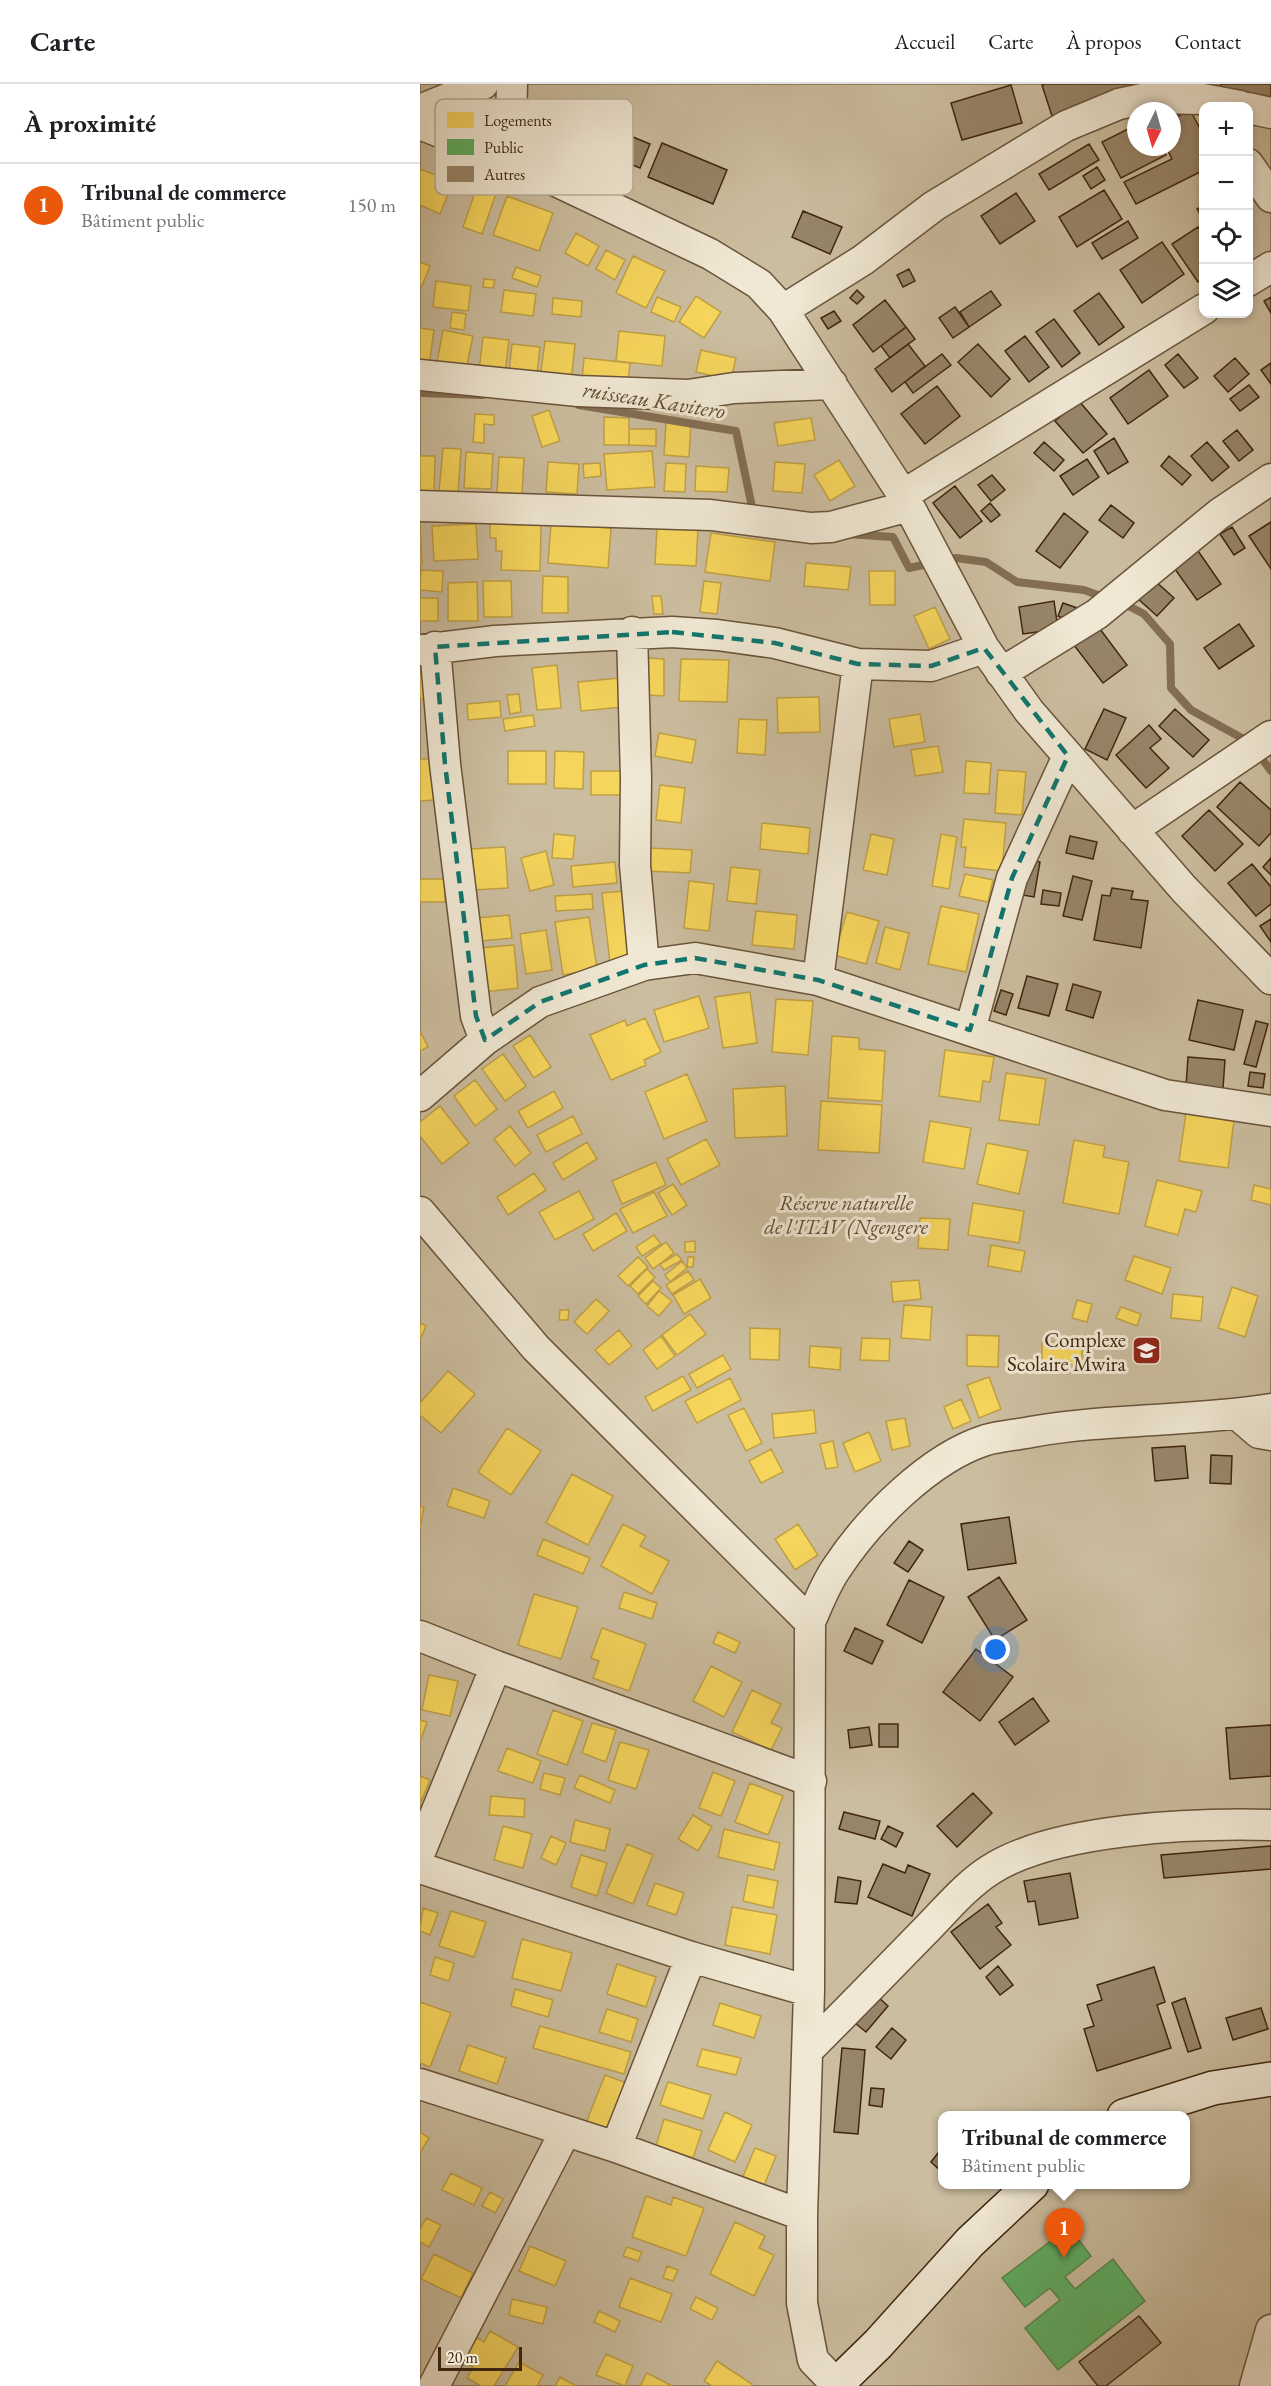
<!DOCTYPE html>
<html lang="fr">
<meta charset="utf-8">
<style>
body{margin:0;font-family:"EB Garamond",serif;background:#f6f6f6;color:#202124}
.controls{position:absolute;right:18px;top:18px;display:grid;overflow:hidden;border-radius:12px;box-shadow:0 3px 9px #0003}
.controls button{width:54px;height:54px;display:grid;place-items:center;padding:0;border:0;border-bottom:2px solid #e0e0e0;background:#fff;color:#202124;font:30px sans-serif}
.compass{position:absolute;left:707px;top:18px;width:54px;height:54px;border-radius:50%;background:#fff;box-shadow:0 3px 9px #0003;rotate:185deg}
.scale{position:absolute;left:18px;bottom:15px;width:84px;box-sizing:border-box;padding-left:6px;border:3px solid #40260e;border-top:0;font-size:16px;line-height:21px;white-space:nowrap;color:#40260e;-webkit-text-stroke:4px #f0e8d4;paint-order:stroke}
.you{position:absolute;left:576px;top:1566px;width:21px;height:21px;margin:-15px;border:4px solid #fff;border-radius:50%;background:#1a73e8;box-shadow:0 0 0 9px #1a73e833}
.badge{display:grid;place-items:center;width:39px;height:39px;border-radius:50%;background:#ea580c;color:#fff;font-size:20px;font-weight:700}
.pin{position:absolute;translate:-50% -50px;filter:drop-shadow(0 2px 3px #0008)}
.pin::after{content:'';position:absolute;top:32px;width:21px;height:18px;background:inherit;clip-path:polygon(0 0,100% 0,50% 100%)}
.popup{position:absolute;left:518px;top:2027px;width:252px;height:78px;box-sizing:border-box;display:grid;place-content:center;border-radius:12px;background:#fff;filter:drop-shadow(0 2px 4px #0005);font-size:20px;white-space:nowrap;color:#757577}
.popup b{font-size:22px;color:#202124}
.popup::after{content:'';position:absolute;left:50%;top:100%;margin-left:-12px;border:12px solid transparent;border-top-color:#fff}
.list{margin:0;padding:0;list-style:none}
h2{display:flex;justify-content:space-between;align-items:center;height:78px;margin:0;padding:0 24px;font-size:26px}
h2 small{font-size:20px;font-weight:400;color:#757577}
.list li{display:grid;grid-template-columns:39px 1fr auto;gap:18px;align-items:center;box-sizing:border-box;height:84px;padding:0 24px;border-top:2px solid #e0e0e0}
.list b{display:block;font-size:22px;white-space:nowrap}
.list p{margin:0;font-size:20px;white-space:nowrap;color:#757577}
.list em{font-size:20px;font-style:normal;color:#757577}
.icon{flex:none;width:33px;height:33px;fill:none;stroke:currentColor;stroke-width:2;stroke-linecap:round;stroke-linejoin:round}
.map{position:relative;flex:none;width:851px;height:2302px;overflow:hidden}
header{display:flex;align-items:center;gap:36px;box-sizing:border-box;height:84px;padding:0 30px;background:#fff;border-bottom:2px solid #e0e0e0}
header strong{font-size:28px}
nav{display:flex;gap:33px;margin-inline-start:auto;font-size:21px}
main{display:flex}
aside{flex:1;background:#fff}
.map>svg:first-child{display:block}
.green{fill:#cbbd9f;stroke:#867256;stroke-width:1.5;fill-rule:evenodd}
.homes{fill:#f6d55c;stroke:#bfa045;stroke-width:1.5}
.public{fill:#5aae61;stroke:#528548;stroke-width:1.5}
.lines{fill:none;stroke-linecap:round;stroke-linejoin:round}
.stream{stroke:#836e54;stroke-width:8}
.building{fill:#978569;stroke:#40260e;stroke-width:1.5}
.street-casing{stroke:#6a543a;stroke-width:33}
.secondary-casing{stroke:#40260e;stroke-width:36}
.street{stroke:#f0e8d4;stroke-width:30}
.secondary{stroke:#f0e8d4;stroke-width:33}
.marked{fill:none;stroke:#0f766e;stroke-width:4.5;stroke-dasharray:12 8;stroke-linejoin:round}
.labels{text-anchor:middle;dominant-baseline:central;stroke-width:6;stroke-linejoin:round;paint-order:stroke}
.park-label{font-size:21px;font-style:italic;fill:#634c32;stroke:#f0e8d4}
.poi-label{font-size:21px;fill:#40260e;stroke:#f0e8d4;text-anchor:end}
.water-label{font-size:22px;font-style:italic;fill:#614a31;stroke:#f0e8d4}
.key{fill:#f0e8d4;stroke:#bbae99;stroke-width:1.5}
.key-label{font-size:16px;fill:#40260e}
</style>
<header>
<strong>Carte</strong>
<nav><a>Accueil</a><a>Carte</a><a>À propos</a><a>Contact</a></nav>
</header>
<main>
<aside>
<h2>À proximité<small></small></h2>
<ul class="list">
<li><span class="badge">1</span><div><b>Tribunal de commerce</b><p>Bâtiment public</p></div><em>150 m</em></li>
</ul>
</aside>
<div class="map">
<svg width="851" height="2302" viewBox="0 0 851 2302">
<rect width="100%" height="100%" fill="#e8dcbd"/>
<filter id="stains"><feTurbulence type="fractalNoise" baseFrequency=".00333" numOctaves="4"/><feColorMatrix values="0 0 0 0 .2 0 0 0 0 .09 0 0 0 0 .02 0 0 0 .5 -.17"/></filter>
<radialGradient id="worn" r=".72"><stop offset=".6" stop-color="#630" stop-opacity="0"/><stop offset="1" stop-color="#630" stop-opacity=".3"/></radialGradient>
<path class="green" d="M 0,0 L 851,0 L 851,2302 L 0,2302 ZM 784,22 L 828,22 L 828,230 L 784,230 ZM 716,27 L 752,27 L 752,63 L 716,63 ZM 522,2032 L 765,2032 L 765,2100 L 522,2100 Z"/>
<path class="homes" d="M 0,85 L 33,98 L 20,130 L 0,121 Z
M 60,94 L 79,101 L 62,150 L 43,143 Z
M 87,112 L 133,129 L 119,167 L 73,151 Z
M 156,149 L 179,162 L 168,182 L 145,169 Z
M 186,166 L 205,176 L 195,196 L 176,185 Z
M 213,172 L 245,187 L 226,224 L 196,209 Z
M 0,178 L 10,182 L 2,202 L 0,201 Z
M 96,183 L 121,192 L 117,203 L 92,194 Z
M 64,195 L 75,196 L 73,204 L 63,203 Z
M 16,197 L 51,202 L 48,227 L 13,223 Z
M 84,206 L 116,210 L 113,232 L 81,228 Z
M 276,212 L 301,228 L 284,254 L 259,238 Z
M 237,213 L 261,223 L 254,238 L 231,228 Z
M 133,214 L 162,217 L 161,233 L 132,230 Z
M 32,228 L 46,230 L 44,246 L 30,244 Z
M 0,244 L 14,246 L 9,282 L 0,281 Z
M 23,246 L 53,252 L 45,290 L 16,284 Z
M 199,247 L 245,252 L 242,282 L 196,277 Z
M 63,253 L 89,256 L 85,290 L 59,287 Z
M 125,257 L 155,260 L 151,299 L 120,295 Z
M 92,260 L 120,263 L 117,291 L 89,288 Z
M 281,266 L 316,274 L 311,296 L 276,288 Z
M 164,274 L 210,279 L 208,300 L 162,296 Z
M 129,326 L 140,357 L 122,363 L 112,332 Z
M 55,330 L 74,331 L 74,341 L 64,340 L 64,359 L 53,358 Z
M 184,333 L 209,334 L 209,361 L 184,361 Z
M 391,334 L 395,356 L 358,362 L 354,339 Z
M 246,337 L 271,339 L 269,373 L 244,371 Z
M 209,345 L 236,345 L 236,362 L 209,361 Z
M 23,364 L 41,365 L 38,409 L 19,407 Z
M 232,367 L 235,403 L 187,406 L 184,370 Z
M 46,368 L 73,370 L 71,405 L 44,404 Z
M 0,372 L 15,372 L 14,411 L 0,411 Z
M 79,373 L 104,374 L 102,410 L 77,409 Z
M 419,376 L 435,402 L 410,417 L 394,391 Z
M 128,378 L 159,380 L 157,410 L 126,408 Z
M 355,378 L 385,380 L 382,409 L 353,407 Z
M 180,379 L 181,392 L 164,394 L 163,380 Z
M 246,379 L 266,380 L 265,408 L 244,407 Z
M 276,382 L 309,384 L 307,408 L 275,407 Z
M 0,439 L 2,481 L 0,481 Z
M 70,439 L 121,440 L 120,487 L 81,486 L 82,467 L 76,467 L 76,454 L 70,454 Z
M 56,440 L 58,475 L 14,477 L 12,442 Z
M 131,440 L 191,444 L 188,484 L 128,479 Z
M 237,443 L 278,445 L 276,482 L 235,480 Z
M 291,449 L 355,458 L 350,497 L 285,488 Z
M 386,479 L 431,483 L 428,506 L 384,502 Z
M 1,486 L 23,487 L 22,508 L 0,506 Z
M 449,487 L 475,487 L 475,521 L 450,521 Z
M 123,492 L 148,493 L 148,529 L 122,529 Z
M 63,497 L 91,497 L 92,533 L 64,533 Z
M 284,497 L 301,499 L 297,530 L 280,528 Z
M 57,498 L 58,537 L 28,537 L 28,499 Z
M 232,512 L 241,512 L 243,530 L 234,530 Z
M 0,514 L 18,514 L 18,537 L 0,537 Z
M 515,523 L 530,555 L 509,565 L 494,532 Z
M 228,574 L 244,575 L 244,612 L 228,611 Z
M 261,575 L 309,576 L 307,618 L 259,617 Z
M 137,581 L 141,624 L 117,626 L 112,584 Z
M 0,590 L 6,590 L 8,615 L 0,615 Z
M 199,594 L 202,623 L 161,627 L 158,598 Z
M 99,610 L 101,628 L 90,630 L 87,611 Z
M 399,613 L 400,648 L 358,649 L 357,614 Z
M 80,617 L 81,633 L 48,636 L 47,620 Z
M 500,630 L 505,658 L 474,663 L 469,635 Z
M 113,631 L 115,642 L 85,647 L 83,635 Z
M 319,635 L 347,636 L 345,671 L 317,669 Z
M 239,649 L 276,656 L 272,679 L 235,672 Z
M 518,662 L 523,688 L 495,692 L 491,666 Z
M 88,667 L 126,667 L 126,700 L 88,700 Z
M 135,667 L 164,668 L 163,705 L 134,704 Z
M 0,675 L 11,675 L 14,716 L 0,717 Z
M 546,677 L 571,679 L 569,710 L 544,709 Z
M 578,686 L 606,688 L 602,731 L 575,729 Z
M 171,687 L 207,687 L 208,711 L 171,711 Z
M 240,701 L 265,704 L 261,739 L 236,736 Z
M 544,735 L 586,739 L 582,787 L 544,783 L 546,763 L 541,763 Z
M 342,739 L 390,744 L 388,770 L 340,765 Z
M 134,750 L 155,752 L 153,775 L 132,774 Z
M 451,750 L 474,755 L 467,791 L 443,786 Z
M 521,750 L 537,753 L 529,805 L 512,802 Z
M 85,763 L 88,804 L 52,806 L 49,765 Z
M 230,764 L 272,766 L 270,789 L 228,787 Z
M 126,767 L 134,801 L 110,807 L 101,774 Z
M 195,778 L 197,799 L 153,803 L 151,782 Z
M 311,783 L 340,786 L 336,820 L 307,817 Z
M 545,790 L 573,796 L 568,818 L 539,812 Z
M 0,795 L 25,795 L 25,818 L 0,818 Z
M 269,797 L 294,800 L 289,847 L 264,844 Z
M 204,807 L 212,877 L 190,879 L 182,809 Z
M 172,810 L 173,825 L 136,827 L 135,812 Z
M 521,822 L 559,830 L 546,888 L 508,880 Z
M 336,827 L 377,831 L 374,865 L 332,861 Z
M 427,828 L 459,837 L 446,880 L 414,871 Z
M 89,831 L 92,854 L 60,857 L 57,834 Z
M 169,833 L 177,885 L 143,891 L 135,838 Z
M 465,843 L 489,849 L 480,886 L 456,879 Z
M 126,846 L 132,886 L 106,890 L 100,850 Z
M 94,861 L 98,904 L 63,908 L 59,864 Z
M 330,908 L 337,959 L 303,964 L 295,913 Z
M 279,912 L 289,944 L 244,958 L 234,926 Z
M 356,915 L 393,917 L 388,971 L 352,968 Z
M 225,934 L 241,968 L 224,976 L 226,981 L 191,996 L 170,951 L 205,936 L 207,942 Z
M 0,947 L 8,963 L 0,967 Z
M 110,951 L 131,983 L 114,994 L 93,962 Z
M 412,952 L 439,954 L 439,965 L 465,967 L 462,1017 L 408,1014 Z
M 525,966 L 574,973 L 570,998 L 563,997 L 560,1018 L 519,1012 Z
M 83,970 L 106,1002 L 85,1017 L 62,985 Z
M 586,989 L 626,995 L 619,1041 L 579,1036 Z
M 267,990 L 287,1037 L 244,1055 L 225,1008 Z
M 55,996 L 77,1025 L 55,1042 L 34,1012 Z
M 365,1002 L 367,1052 L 315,1054 L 313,1005 Z
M 134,1007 L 143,1024 L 108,1044 L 98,1027 Z
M 401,1017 L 462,1021 L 459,1069 L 398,1066 Z
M 20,1022 L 49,1059 L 22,1080 L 0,1052 L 0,1038 Z
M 766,1029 L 814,1036 L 808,1084 L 759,1077 Z
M 153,1032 L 162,1050 L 126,1068 L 117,1051 Z
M 510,1037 L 551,1044 L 544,1085 L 503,1078 Z
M 90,1042 L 111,1069 L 95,1082 L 74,1055 Z
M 286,1055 L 300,1081 L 261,1101 L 247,1075 Z
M 654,1056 L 685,1062 L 683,1073 L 709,1078 L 699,1130 L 643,1119 Z
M 167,1058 L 177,1075 L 143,1096 L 133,1079 Z
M 567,1059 L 608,1067 L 599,1110 L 557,1100 Z
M 236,1078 L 246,1101 L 202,1120 L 192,1097 Z
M 114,1089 L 126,1106 L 88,1131 L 77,1113 Z
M 737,1096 L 782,1107 L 776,1128 L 765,1125 L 758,1151 L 725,1142 Z
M 253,1100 L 267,1121 L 252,1131 L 238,1109 Z
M 834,1101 L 851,1105 L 851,1121 L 831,1116 Z
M 159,1107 L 174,1135 L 135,1156 L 119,1128 Z
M 234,1108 L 247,1132 L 213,1149 L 200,1125 Z
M 553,1119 L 604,1127 L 599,1159 L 548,1151 Z
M 196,1129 L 207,1147 L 173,1167 L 163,1150 Z
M 500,1134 L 530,1135 L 528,1166 L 498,1164 Z
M 234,1151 L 241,1160 L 222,1172 L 216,1163 Z
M 275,1157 L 275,1168 L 265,1168 L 265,1158 Z
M 246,1158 L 254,1169 L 233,1185 L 225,1174 Z
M 571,1161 L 605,1167 L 601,1188 L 568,1182 Z
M 257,1170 L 262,1176 L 244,1186 L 240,1180 Z
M 714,1172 L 751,1184 L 742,1210 L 705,1196 Z
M 218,1173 L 228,1183 L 208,1202 L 198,1192 Z
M 268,1173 L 274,1173 L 273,1183 L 267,1183 Z
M 262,1177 L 267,1184 L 250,1198 L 245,1191 Z
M 227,1185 L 235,1193 L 218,1210 L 210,1202 Z
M 268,1187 L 274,1196 L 252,1210 L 246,1201 Z
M 280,1195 L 291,1214 L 264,1230 L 253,1211 Z
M 499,1196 L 501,1215 L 473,1218 L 471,1198 Z
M 233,1197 L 241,1204 L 226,1220 L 218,1212 Z
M 812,1203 L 838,1212 L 825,1253 L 798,1244 Z
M 239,1207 L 252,1217 L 239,1232 L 227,1222 Z
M 753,1210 L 783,1213 L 781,1237 L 751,1234 Z
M 176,1215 L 189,1227 L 167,1250 L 154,1238 Z
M 657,1216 L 672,1220 L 667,1238 L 652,1234 Z
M 484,1221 L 512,1223 L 510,1256 L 481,1254 Z
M 701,1223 L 721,1230 L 717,1242 L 696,1234 Z
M 140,1226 L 149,1226 L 148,1236 L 139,1236 Z
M 270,1230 L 286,1250 L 257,1271 L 242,1251 Z
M 0,1239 L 6,1242 L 0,1256 Z
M 330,1244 L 360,1245 L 359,1276 L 330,1275 Z
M 199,1246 L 212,1262 L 189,1281 L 175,1266 Z
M 547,1251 L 579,1252 L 578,1283 L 547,1282 Z
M 241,1252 L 255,1272 L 237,1285 L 223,1266 Z
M 442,1254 L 470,1255 L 469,1277 L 440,1276 Z
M 622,1258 L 662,1259 L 662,1281 L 622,1281 Z
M 390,1262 L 421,1264 L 420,1286 L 389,1283 Z
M 303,1271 L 311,1285 L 277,1304 L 269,1290 Z
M 28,1287 L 55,1310 L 21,1349 L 0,1331 L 0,1319 Z
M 263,1292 L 271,1306 L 233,1327 L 225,1313 Z
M 569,1293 L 581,1325 L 559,1334 L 547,1301 Z
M 310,1294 L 321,1316 L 277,1339 L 265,1317 Z
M 541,1315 L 551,1337 L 533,1345 L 524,1323 Z
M 324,1324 L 342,1359 L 326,1367 L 308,1331 Z
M 394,1326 L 396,1349 L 354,1354 L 352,1330 Z
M 485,1334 L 490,1362 L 472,1366 L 466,1337 Z
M 87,1344 L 121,1367 L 91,1411 L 58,1388 Z
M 449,1348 L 461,1377 L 435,1388 L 423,1359 Z
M 413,1357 L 418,1383 L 406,1385 L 400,1360 Z
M 351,1365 L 363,1388 L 341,1399 L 329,1377 Z
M 152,1390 L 193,1412 L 168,1461 L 126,1439 Z
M 33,1404 L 70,1417 L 64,1434 L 27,1422 Z
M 0,1422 L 4,1423 L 0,1444 Z
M 203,1440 L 226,1452 L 220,1462 L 249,1477 L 232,1510 L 181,1482 Z
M 378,1440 L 398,1471 L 375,1486 L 355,1455 Z
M 123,1455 L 170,1474 L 163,1490 L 117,1471 Z
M 204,1508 L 237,1519 L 232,1535 L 199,1524 Z
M 114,1510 L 158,1523 L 141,1575 L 98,1561 Z
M 182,1544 L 226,1560 L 209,1607 L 173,1594 L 179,1577 L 171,1574 Z
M 298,1548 L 320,1558 L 315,1569 L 293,1559 Z
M 291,1582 L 322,1598 L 304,1633 L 273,1617 Z
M 9,1591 L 38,1597 L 30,1632 L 2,1626 Z
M 332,1606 L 361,1620 L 351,1639 L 362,1644 L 351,1666 L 312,1648 Z
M 133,1626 L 163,1637 L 147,1681 L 117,1670 Z
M 0,1636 L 7,1638 L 0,1658 Z
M 172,1639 L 196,1646 L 186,1678 L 162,1669 Z
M 200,1658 L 229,1666 L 216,1705 L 188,1696 Z
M 87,1664 L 121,1677 L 113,1699 L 78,1687 Z
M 293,1688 L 315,1697 L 301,1732 L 279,1724 Z
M 124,1689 L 145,1694 L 140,1711 L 120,1705 Z
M 160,1691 L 195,1706 L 190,1719 L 154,1704 Z
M 0,1692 L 10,1696 L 0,1720 Z
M 330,1699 L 363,1712 L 348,1751 L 315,1738 Z
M 71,1712 L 105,1715 L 104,1733 L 69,1731 Z
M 273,1731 L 292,1743 L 278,1767 L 258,1755 Z
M 155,1736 L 190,1745 L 185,1767 L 150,1758 Z
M 83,1742 L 112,1750 L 103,1784 L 74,1776 Z
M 304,1745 L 360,1759 L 354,1786 L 298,1773 Z
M 131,1752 L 146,1759 L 136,1781 L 121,1774 Z
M 207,1760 L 233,1771 L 213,1820 L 186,1809 Z
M 161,1771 L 187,1779 L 177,1812 L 151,1803 Z
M 328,1791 L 358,1797 L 353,1824 L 323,1817 Z
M 235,1799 L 264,1809 L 256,1831 L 227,1821 Z
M 312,1823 L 357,1831 L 350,1870 L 305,1861 Z
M 3,1824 L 18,1829 L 10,1851 L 0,1847 Z
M 31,1827 L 66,1838 L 54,1873 L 19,1862 Z
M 102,1855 L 152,1869 L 141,1907 L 92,1894 Z
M 15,1873 L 34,1879 L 29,1897 L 10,1891 Z
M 197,1880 L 236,1893 L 226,1923 L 187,1910 Z
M 95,1905 L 133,1916 L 128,1933 L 91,1922 Z
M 0,1918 L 31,1929 L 10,1983 L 0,1979 Z
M 300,1919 L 341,1932 L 334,1954 L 293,1941 Z
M 187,1925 L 218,1935 L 211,1958 L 179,1948 Z
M 120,1942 L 211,1968 L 204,1990 L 113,1964 Z
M 48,1961 L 86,1974 L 77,2000 L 39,1987 Z
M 282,1965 L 321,1974 L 316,1991 L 277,1982 Z
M 185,1991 L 209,2000 L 190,2049 L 166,2039 Z
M 248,1998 L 291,2011 L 283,2035 L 240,2021 Z
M 305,2028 L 332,2041 L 315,2078 L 288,2066 Z
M 244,2035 L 282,2047 L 273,2074 L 236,2062 Z
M 0,2048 L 9,2054 L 0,2069 Z
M 335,2064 L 356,2072 L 343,2104 L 322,2095 Z
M 31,2089 L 62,2104 L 54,2121 L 22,2106 Z
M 70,2108 L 83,2115 L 75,2129 L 62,2122 Z
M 226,2112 L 251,2121 L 253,2113 L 284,2124 L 266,2172 L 212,2153 Z
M 6,2134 L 21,2141 L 9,2163 L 0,2158 L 0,2146 Z
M 315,2138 L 345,2152 L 339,2164 L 354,2171 L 334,2212 L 290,2190 Z
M 110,2162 L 146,2177 L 135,2202 L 99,2187 Z
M 207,2163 L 222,2168 L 218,2177 L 203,2172 Z
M 14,2170 L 53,2189 L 41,2214 L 1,2195 Z
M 247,2182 L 258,2186 L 253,2197 L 243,2194 Z
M 210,2194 L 252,2210 L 241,2238 L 199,2223 Z
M 276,2213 L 298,2224 L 292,2236 L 270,2225 Z
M 92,2215 L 127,2223 L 123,2240 L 89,2231 Z
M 179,2227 L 200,2237 L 195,2248 L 174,2238 Z
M 70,2247 L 98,2263 L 74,2302 L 61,2302 L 47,2294 L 53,2283 L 38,2273 L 52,2251 L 64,2258 Z
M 186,2270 L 213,2282 L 205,2302 L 176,2291 Z
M 297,2277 L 332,2300 L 331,2302 L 292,2302 L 284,2297 Z
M 99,2278 L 123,2291 L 117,2302 L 85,2302 Z
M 227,2289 L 252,2302 L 220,2302 Z
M 140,2293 L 156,2302 L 135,2302 Z"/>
<path class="public" d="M 649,2143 L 671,2172 L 645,2193 L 655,2205 L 693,2175 L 725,2217 L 638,2286 L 605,2244 L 640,2216 L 630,2204 L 605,2223 L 582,2194 Z"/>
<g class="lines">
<path class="stream" d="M 0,309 L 62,311
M 159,321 L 316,347 L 332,423 L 340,427
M 426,450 L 473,453 L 489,484 L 536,474 L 566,478 L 597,498 L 664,506 L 686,514
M 701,518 L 724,530 L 750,560 L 751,604 L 771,626 L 829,658
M 837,668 L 851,687"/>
</g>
<path class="building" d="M 626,0 L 733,0 L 733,1 L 632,32 L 622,1 Z
M 801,0 L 851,0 L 851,13 L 800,11 Z
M 591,1 L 602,39 L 542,56 L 531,19 Z
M 137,22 L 230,60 L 220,84 L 127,47 Z
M 770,26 L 784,52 L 784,86 L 716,120 L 704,98 L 752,75 L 746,63 L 752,63 L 752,35 Z
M 716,41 L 716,63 L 742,63 L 746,71 L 701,94 L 682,58 Z
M 242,59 L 307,86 L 293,120 L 228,93 Z
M 669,60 L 679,76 L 629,106 L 619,90 Z
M 677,83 L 685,96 L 671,105 L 663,92 Z
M 684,106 L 702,135 L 657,163 L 639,133 Z
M 596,109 L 615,137 L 580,160 L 561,132 Z
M 784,121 L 784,136 L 777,125 Z
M 383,127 L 422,143 L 410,170 L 372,153 Z
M 708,137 L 718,154 L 682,175 L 672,159 Z
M 778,143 L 784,150 L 784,194 L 778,198 L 752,160 Z
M 742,158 L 764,190 L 722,219 L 700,186 Z
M 489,185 L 495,197 L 483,203 L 477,191 Z
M 437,206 L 444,213 L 437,220 L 430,214 Z
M 571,207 L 581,221 L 549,243 L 540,228 Z
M 679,209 L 704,243 L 679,261 L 654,227 Z
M 851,213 L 851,229 L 844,217 Z
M 465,216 L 486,243 L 453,268 L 433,241 Z
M 535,223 L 549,243 L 533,254 L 519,234 Z
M 414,227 L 421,237 L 408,245 L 401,234 Z
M 634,235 L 660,269 L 642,283 L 616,248 Z
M 486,243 L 495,255 L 470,274 L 461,262 Z
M 605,252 L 629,283 L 609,298 L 585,267 Z
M 488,260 L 505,282 L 472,308 L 455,285 Z
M 558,260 L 590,295 L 571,313 L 538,278 Z
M 522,270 L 531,281 L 493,309 L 485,298 Z
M 758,270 L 778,294 L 764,304 L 745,281 Z
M 815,274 L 829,290 L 808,308 L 794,292 Z
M 851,279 L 851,300 L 841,286 Z
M 729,286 L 748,312 L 708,340 L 690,314 Z
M 829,301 L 839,313 L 820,327 L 810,315 Z
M 517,302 L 540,332 L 505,360 L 481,330 Z
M 659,317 L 687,350 L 663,369 L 635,337 Z
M 817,346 L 833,366 L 819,377 L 803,357 Z
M 694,354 L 708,378 L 688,390 L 674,367 Z
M 624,358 L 644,376 L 634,387 L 614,369 Z
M 787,358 L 809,383 L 792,397 L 771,372 Z
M 749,372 L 771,391 L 762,401 L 741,382 Z
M 667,375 L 679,393 L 653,411 L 640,392 Z
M 572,391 L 585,406 L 571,417 L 558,401 Z
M 535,402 L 562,437 L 540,454 L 513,419 Z
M 570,419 L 580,431 L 571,438 L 561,427 Z
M 691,421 L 714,439 L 703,454 L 679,436 Z
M 644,429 L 668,448 L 640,484 L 616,467 Z
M 851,438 L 851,485 L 829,452 Z
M 812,443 L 825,464 L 814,471 L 800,450 Z
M 776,464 L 801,500 L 777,516 L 752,481 Z
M 733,495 L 754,514 L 737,532 L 716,513 Z
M 634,517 L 638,545 L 603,550 L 599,523 Z
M 643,519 L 663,526 L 658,540 L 638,532 Z
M 674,537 L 707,581 L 683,599 L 650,556 Z
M 819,540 L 834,562 L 799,585 L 784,564 Z
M 684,625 L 706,634 L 687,676 L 665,665 Z
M 755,625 L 789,656 L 773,673 L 739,642 Z
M 729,641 L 741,655 L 730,664 L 749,684 L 726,704 L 696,671 Z
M 820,698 L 851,726 L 851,749 L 839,762 L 797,723 Z
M 789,726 L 823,760 L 795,787 L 762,752 Z
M 650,752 L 677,758 L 673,775 L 646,769 Z
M 851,774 L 851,791 L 843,783 Z
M 608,775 L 620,778 L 614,813 L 602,811 Z
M 832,780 L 851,803 L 851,820 L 836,832 L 808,799 Z
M 653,792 L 672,797 L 662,836 L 643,832 Z
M 692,804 L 713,807 L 711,815 L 728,817 L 721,864 L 674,856 L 682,811 L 690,812 Z
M 623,806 L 641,809 L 639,822 L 621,820 Z
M 851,835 L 851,858 L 840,842 Z
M 607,892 L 638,900 L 629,932 L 598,924 Z
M 653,900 L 681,908 L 673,934 L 646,926 Z
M 581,906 L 593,910 L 586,931 L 574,927 Z
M 778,916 L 823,926 L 814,966 L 769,956 Z
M 836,937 L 848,940 L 836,983 L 824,980 Z
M 768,973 L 805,976 L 803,1004 L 766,1002 Z
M 830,988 L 845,990 L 843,1004 L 828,1002 Z
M 765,1362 L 768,1394 L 735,1397 L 732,1364 Z
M 791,1371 L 812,1372 L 811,1400 L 790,1399 Z
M 589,1433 L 596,1479 L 548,1486 L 541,1440 Z
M 489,1457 L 503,1466 L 488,1488 L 474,1479 Z
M 579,1493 L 607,1536 L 575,1556 L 548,1513 Z
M 489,1496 L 524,1513 L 502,1559 L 467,1541 Z
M 435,1544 L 463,1557 L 452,1580 L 424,1567 Z
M 556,1565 L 593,1593 L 560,1637 L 523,1608 Z
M 613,1614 L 629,1637 L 595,1661 L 579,1638 Z
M 459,1640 L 478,1640 L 478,1663 L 459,1663 Z
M 851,1641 L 851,1692 L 810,1695 L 806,1644 Z
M 449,1643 L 452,1661 L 430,1664 L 428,1646 Z
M 553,1709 L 572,1729 L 537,1763 L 517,1742 Z
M 424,1728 L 460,1737 L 455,1755 L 419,1745 Z
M 468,1742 L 483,1749 L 476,1763 L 461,1755 Z
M 851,1762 L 851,1785 L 744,1794 L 741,1771 Z
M 463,1780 L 485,1789 L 488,1781 L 510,1790 L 492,1832 L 448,1813 Z
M 650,1789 L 658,1834 L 619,1841 L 615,1817 L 608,1818 L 604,1797 Z
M 418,1793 L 441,1797 L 437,1820 L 415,1818 Z
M 568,1820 L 582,1839 L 576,1843 L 591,1861 L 560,1885 L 531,1848 Z
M 578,1882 L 593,1901 L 580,1911 L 566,1893 Z
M 734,1883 L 745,1918 L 737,1921 L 751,1964 L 677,1987 L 664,1945 L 674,1942 L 667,1921 L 682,1916 L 677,1901 Z
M 457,1912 L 468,1922 L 446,1948 L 435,1939 Z
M 765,1914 L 781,1964 L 768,1968 L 752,1919 Z
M 841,1924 L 848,1945 L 813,1956 L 806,1934 Z
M 472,1944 L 486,1956 L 471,1975 L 456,1963 Z
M 422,1964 L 445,1966 L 438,2050 L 414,2048 Z
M 451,2004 L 464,2005 L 462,2023 L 449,2021 Z
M 522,2064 L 522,2088 L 511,2078 Z
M 719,2232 L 741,2259 L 686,2302 L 678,2302 L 659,2278 Z"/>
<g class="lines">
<defs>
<path id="street" d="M 92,0 L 91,38 L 96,78
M 828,24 L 851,29
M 0,26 L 63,0
M 0,40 L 96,78 L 290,170 L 339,200 L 363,226 L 483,411 L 564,564 L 609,627 L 764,805 L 851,895
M 828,80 L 851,113
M 828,197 L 851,183
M 363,226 L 443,176 L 514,122 L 646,42 L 699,20 L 727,14 L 783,15 L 820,22
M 0,291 L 158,307 L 268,311 L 314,304 L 412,300
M 483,411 L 784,225
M 0,422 L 291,431 L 391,444 L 411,443 L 489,422
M 212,548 L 216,694 L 215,781 L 224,881
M 15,563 L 25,680 L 56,932 L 65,956
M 0,566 L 75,557 L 252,548 L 297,551 L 355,559 L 438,580 L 511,582 L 564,564
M 581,589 L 677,530 L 799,430 L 851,395
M 712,746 L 851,652
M 398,896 L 438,580
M 550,946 L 592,794 L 648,672
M 0,1012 L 65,956 L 120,918 L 224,881 L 275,874 L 398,896 L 745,1011 L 851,1027
M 0,1128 L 116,1264 L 390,1538
M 818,1331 L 839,1349 L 851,1351
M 0,1552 L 76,1582 L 391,1697
M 0,1768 L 76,1582
M 0,1784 L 271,1873 L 389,1907
M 388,1966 C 427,1927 465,1888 503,1849 C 524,1828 545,1802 570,1786 C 635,1744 774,1739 851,1741
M 0,2000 L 196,2063 L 382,2131
M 196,2063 L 271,1873
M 416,2300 L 393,2276 L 382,2219 L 382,2131 L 389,1907 L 390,1538 C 398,1520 405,1501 416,1485 C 448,1436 509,1374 566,1356 C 580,1352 596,1351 611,1348 C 690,1334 771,1338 851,1325
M 14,2302 L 145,2048
M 835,2302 L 851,2246"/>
<path id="secondary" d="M 704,2032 L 793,2004 L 851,1995
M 415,2302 L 458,2260 L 550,2158 L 612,2100"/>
</defs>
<use href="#street" class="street-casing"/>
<use href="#secondary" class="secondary-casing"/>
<use href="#street" class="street"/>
<use href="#secondary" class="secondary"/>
</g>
<path class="marked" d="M 252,548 L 355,559 L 438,580 L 511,582 L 564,564 L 648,672 L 592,794 L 550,946 L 398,896 L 275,874 L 224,881 L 120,918 L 65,956 L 56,932 L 25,680 L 15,563 Z"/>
<defs>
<symbol id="school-square" viewBox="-11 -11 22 22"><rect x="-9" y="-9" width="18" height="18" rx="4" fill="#8f2418" stroke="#f0e8d4"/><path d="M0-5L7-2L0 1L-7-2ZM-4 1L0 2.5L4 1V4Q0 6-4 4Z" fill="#fff"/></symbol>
</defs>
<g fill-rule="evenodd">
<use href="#school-square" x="710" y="1250" width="33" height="33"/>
</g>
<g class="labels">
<g class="park-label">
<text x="426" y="1118">Réserve naturelle<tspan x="426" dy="24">de l'ITAV (Ngengere</tspan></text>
</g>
<g class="poi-label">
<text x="706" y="1255">Complexe<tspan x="706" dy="24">Scolaire Mwira</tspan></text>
</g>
<g class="water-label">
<text transform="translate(234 316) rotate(9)">ruisseau Kavitero</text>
</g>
</g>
<rect x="15" y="15" width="198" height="96" rx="9" class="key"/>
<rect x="27" y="28" width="27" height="16" fill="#f6d55c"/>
<rect x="27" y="55" width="27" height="16" fill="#5aae61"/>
<rect x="27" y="82" width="27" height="16" fill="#978569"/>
<g class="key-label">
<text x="64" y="42">Logements</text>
<text x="64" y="69">Public</text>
<text x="64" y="96">Autres</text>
</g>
<rect width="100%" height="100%" filter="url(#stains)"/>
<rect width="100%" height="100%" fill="url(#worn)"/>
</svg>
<div class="controls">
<button>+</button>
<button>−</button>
<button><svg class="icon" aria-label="locate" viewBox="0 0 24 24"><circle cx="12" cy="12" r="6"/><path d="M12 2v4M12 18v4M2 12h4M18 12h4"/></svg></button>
<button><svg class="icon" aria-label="layers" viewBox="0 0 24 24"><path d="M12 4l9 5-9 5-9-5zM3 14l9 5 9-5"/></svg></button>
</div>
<svg class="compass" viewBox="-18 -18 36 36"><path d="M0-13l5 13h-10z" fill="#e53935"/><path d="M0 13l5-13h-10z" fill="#757577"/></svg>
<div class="scale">20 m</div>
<div class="you"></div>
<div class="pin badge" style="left:644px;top:2174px">1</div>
<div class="popup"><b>Tribunal de commerce</b>Bâtiment public</div>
</div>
</main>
